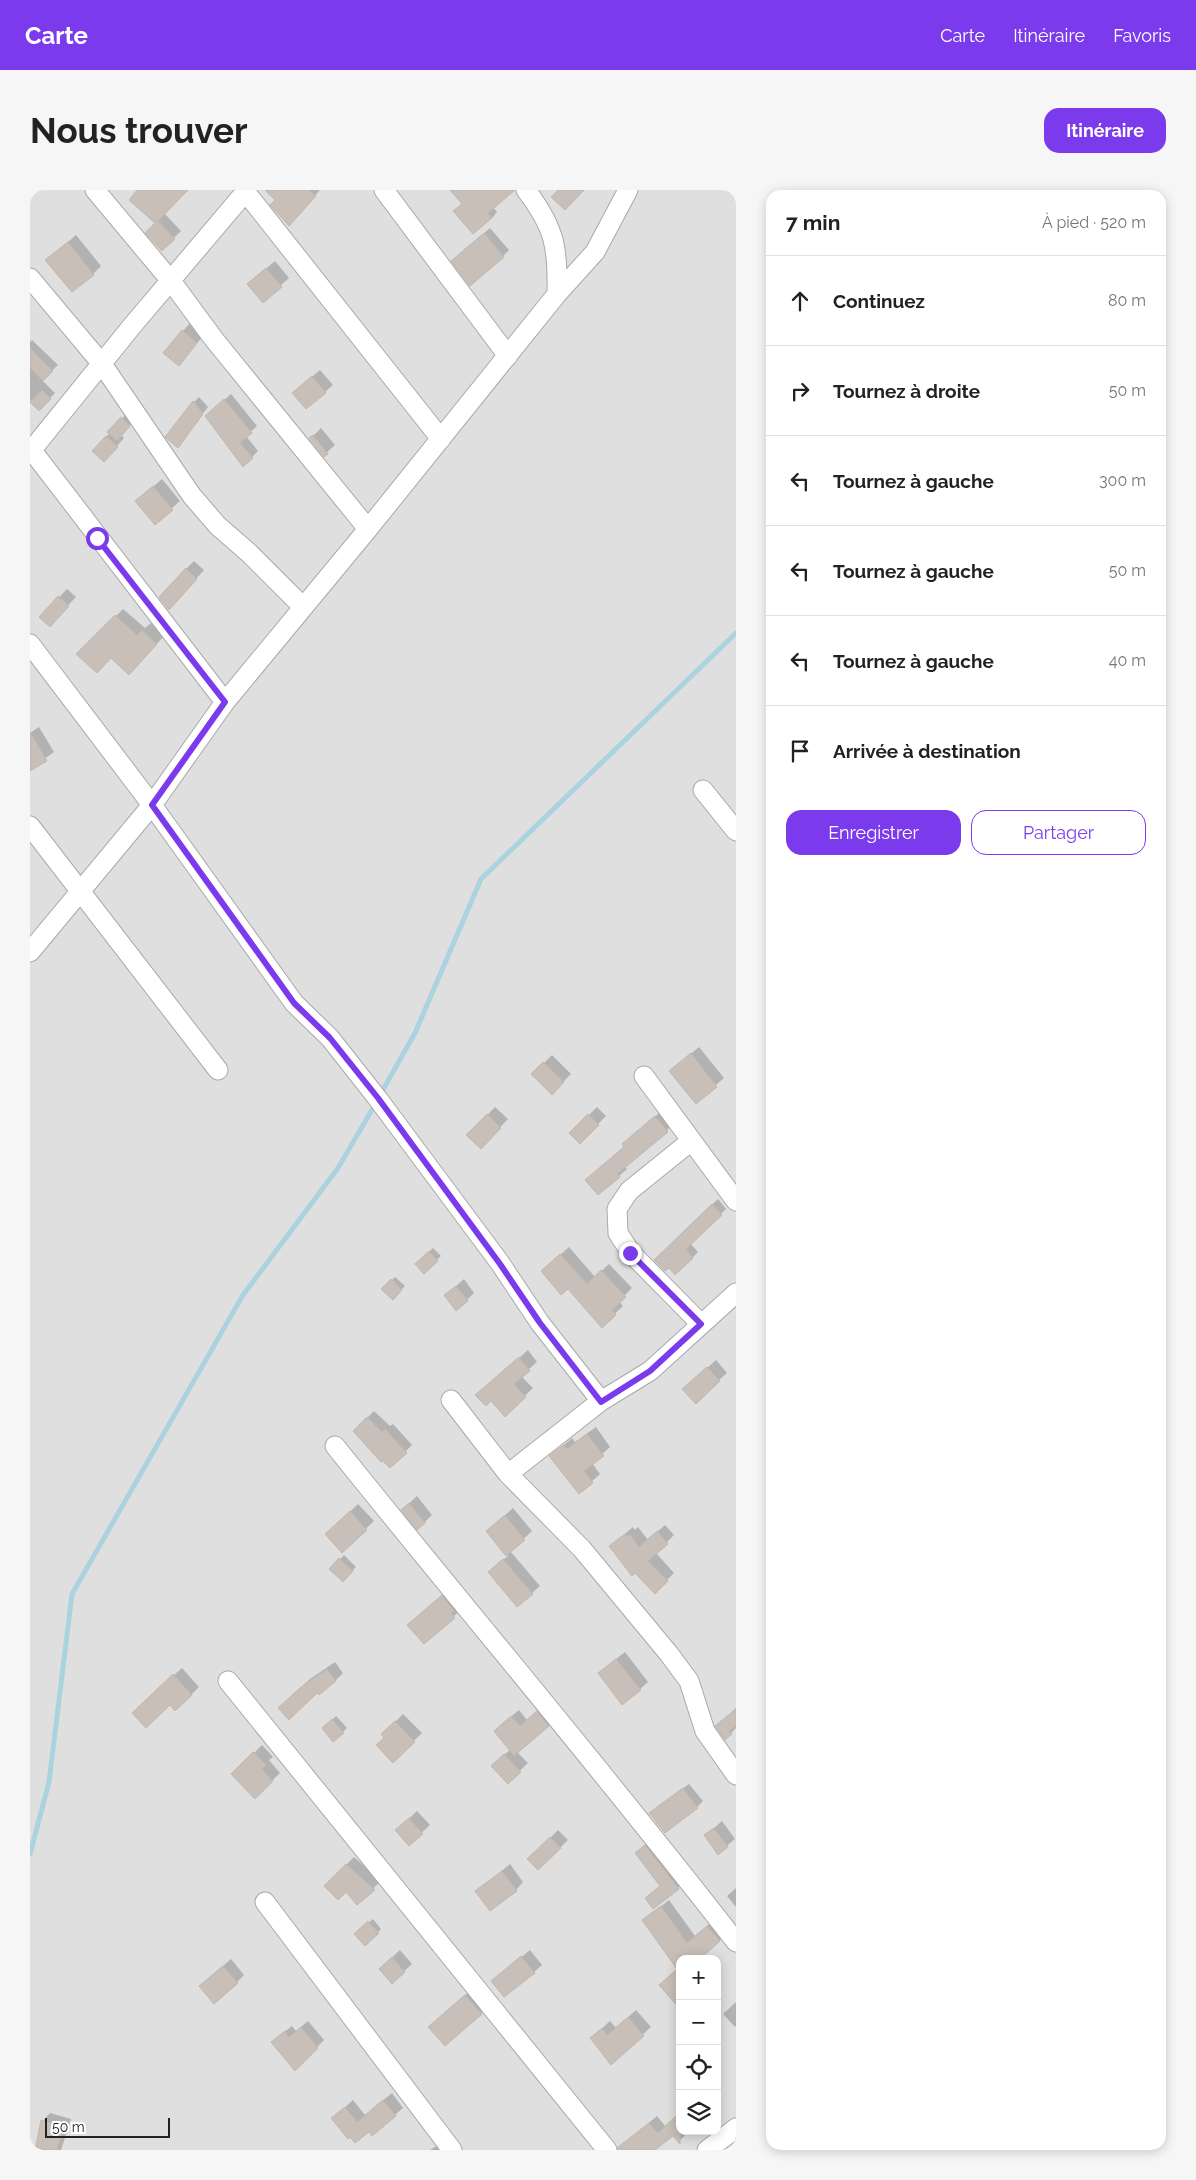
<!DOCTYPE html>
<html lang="fr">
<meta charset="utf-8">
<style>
body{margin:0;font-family:Raleway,sans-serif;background:#f6f6f6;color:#222}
.controls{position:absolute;right:15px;bottom:15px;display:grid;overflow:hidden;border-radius:10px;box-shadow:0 2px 12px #0003}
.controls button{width:45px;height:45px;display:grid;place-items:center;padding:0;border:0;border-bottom:1px solid #e0e0e0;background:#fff;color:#222;font:25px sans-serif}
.scale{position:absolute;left:15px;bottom:12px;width:125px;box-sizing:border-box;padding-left:5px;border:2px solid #222;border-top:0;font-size:14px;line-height:18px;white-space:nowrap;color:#222;-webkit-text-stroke:4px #fff;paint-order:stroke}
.stop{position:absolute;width:15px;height:15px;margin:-11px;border:4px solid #7c3aed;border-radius:50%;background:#fff}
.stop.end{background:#7c3aed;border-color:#fff;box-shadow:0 1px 5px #0008}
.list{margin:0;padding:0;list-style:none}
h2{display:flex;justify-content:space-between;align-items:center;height:65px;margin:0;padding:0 20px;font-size:21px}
h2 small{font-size:16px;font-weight:400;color:#767676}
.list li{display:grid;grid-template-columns:32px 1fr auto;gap:15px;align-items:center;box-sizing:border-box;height:90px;padding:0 20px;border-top:1px solid #e0e0e0}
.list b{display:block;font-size:19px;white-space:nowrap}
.list em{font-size:16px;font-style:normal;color:#767676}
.actions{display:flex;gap:10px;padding:15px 20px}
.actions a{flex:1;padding:11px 0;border:1px solid #7c3aed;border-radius:15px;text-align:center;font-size:18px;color:#7c3aed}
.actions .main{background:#7c3aed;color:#fff}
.icon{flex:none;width:28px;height:28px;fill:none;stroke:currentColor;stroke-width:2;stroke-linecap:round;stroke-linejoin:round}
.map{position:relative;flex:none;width:706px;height:1960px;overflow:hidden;border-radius:15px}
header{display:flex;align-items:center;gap:30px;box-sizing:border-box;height:70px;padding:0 25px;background:#7c3aed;color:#fff}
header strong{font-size:24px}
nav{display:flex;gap:28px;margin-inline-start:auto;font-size:18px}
.intro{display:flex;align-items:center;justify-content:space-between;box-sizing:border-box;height:120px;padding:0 30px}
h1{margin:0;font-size:35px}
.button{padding:12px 22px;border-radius:15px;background:#7c3aed;color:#fff;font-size:18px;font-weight:700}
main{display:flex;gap:30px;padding:0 30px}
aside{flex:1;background:#fff;border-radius:15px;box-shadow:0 2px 12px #0003}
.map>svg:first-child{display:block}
.residential{fill:#e0dfdf;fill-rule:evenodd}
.shadow{fill:#0003}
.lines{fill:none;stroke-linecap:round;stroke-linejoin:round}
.stream{stroke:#aad3df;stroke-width:5}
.building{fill:#c7bfb8;stroke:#c4b6ab}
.street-casing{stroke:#a9a9a9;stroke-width:21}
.street{stroke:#fff;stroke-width:19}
.route{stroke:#7c3aed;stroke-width:6}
</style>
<header>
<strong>Carte</strong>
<nav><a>Carte</a><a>Itinéraire</a><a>Favoris</a></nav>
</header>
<div class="intro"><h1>Nous trouver</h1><a class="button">Itinéraire</a></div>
<main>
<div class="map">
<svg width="706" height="1960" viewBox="0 0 706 1960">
<rect width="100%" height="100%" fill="#f2efe9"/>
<path class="residential" d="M 0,0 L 706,0 L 706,1960 L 0,1960 ZM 650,1769 L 687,1769 L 687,1941 L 650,1941 Z"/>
<path class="shadow" d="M 109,0 L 155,0 L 134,23 L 151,41 L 132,59 L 127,33 Z
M 248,0 L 290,0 L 266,26 L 247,10 Z
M 422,0 L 484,0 L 463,17 L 467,22 L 462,28 L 425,21 L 433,13 Z
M 460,38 L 479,60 L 473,66 L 429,65 Z
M 46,45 L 71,76 L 63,84 L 17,70 Z
M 245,71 L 259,88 L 233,111 L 227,86 Z
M 160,133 L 174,145 L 156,166 L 153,141 Z
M 2,150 L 28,175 L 12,190 L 25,203 L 9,219 L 0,210 L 0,152 Z
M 290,180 L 303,195 L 295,202 L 272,195 Z
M 201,204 L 227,236 L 216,246 L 228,261 L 214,275 L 183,220 Z
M 169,207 L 178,217 L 148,256 L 164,212 Z
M 95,225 L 103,232 L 91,245 L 94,248 L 82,262 L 64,261 Z
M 291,238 L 305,255 L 294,265 L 281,248 Z
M 132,289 L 150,311 L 125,333 L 107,311 Z
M 164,371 L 174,380 L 146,411 L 156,379 Z
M 37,399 L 46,407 L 27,427 L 10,427 Z
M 93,419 L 115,438 L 121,433 L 134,446 L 106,476 L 81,467 L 48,464 Z
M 9,537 L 24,562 L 0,579 L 0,543 Z
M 669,857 L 694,888 L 666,912 L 641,881 Z
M 522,865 L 541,884 L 522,903 L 503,884 Z
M 465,917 L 478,929 L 451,957 L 438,945 Z
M 567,917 L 576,926 L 550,952 L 541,943 Z
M 633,920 L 644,934 L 594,976 L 597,979 L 589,986 L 556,990 L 595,956 L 593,954 L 601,946 Z
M 688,1009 L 696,1019 L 660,1053 L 668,1062 L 663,1067 L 645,1083 L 639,1076 L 626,1070 Z
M 539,1057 L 565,1087 L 579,1074 L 602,1098 L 589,1111 L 593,1116 L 572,1136 L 520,1074 Z
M 403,1058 L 411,1066 L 394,1082 L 386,1074 Z
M 365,1087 L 375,1096 L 363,1108 L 353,1099 Z
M 434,1089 L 444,1103 L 437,1110 L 416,1105 Z
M 498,1160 L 507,1172 L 491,1186 L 503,1198 L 475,1225 L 455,1198 Z
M 686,1170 L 697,1183 L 689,1190 L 662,1192 Z
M 344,1221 L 360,1236 L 363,1234 L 382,1255 L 360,1277 L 324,1241 Z
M 566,1237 L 580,1257 L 562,1273 L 570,1284 L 549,1303 L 521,1266 L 542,1248 L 545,1252 Z
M 387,1306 L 402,1325 L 394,1333 L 372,1320 Z
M 328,1314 L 344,1331 L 312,1361 L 304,1337 Z
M 483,1318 L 502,1341 L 480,1361 L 510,1396 L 502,1403 L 467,1375 L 478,1366 L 457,1341 Z
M 635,1335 L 644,1345 L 626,1363 L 644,1383 L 625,1402 L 581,1356 L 603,1337 L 605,1340 L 608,1337 L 618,1350 Z
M 314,1365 L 326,1377 L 313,1390 L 301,1379 Z
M 420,1399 L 432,1419 L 394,1452 L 387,1427 Z
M 595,1462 L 618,1492 L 610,1499 L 577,1476 Z
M 305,1472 L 313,1483 L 306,1490 L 289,1503 L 287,1501 L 258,1510 L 280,1489 Z
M 152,1478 L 169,1497 L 161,1505 L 140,1513 L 111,1515 Z
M 514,1516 L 525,1528 L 487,1562 L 498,1573 L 478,1592 L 470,1568 L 480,1560 L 472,1534 L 489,1520 L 497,1530 Z
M 706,1518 L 706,1538 L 701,1543 L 687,1536 Z
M 373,1524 L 392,1543 L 363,1571 L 356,1547 L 353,1544 Z
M 306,1526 L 317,1538 L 304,1550 L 297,1535 Z
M 232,1555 L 243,1567 L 239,1570 L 250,1583 L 225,1607 L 203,1584 Z
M 659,1594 L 673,1611 L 667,1617 L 620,1623 Z
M 387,1621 L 400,1635 L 379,1654 L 374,1633 Z
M 692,1631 L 705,1649 L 688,1663 L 675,1646 Z
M 528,1640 L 538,1650 L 508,1679 L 499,1669 Z
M 621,1651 L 654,1693 L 624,1717 L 632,1695 L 612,1657 Z
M 324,1667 L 351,1691 L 327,1713 L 316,1700 L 296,1696 Z
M 480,1674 L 493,1692 L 486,1700 L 447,1701 Z
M 706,1698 L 706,1717 L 697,1706 Z
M 639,1710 L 665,1746 L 685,1729 L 697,1743 L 689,1751 L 650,1769 L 648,1778 L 614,1730 Z
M 343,1729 L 351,1739 L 335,1754 L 326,1744 Z
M 370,1760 L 382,1774 L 362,1792 L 358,1771 Z
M 500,1760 L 512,1775 L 504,1782 L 463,1791 Z
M 201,1769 L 214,1785 L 207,1792 L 178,1789 Z
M 443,1798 L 458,1816 L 451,1823 L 408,1829 Z
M 706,1812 L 706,1836 L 705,1837 L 693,1824 Z
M 606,1820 L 621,1837 L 582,1873 L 569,1841 L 580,1831 L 586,1838 Z
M 278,1831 L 294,1850 L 265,1879 L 249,1846 L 262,1836 L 266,1841 Z
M 362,1903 L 373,1918 L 342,1944 L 339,1940 L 303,1928 L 323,1910 L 335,1925 Z
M 20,1923 L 41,1929 L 31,1960 L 6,1960 L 13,1931 Z
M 627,1926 L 636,1937 L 650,1941 L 660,1941 L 649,1951 L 643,1944 L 623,1960 L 601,1960 L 595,1953 Z
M 408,1955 L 412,1960 L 400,1960 Z"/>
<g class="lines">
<path class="stream" d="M 350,905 L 385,843 L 451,689 L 706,443
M 0,1664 L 19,1592 L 42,1404 L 213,1105 L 308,978 L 346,913"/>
</g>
<path class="building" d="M 107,0 L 158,0 L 128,31 L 145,49 L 132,61 L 115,43 L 125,33 L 99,10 Z
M 235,0 L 279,0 L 286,6 L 259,36 L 240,15 L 245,10 Z
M 420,0 L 485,0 L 458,23 L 462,28 L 443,44 L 423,21 L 432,14 Z
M 528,0 L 554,0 L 535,20 L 521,7 Z
M 454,43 L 474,67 L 440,96 L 421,71 Z
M 38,52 L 64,85 L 42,102 L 15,70 Z
M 236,78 L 252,97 L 233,113 L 217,94 Z
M 152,140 L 167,153 L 149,176 L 133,163 Z
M 0,158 L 23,181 L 13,191 L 0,178 Z
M 282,186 L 296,203 L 276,219 L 262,203 Z
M 12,200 L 21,209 L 9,221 L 0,212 Z
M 194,209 L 222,243 L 210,253 L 223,268 L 213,277 L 175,226 Z
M 163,211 L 173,224 L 148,258 L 135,247 Z
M 91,227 L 100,236 L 87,251 L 77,242 Z
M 283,245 L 298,264 L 294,267 L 279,248 Z
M 76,246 L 88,257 L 74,272 L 62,261 Z
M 123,296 L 143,320 L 125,335 L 105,311 Z
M 156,378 L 167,389 L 139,420 L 129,407 Z
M 28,406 L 39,416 L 20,437 L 9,427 Z
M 85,425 L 107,445 L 112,440 L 127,454 L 99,485 L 81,468 L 67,483 L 46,464 Z
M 0,542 L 17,571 L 0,581 Z
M 661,863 L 687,897 L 666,914 L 639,881 Z
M 513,872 L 534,892 L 522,905 L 501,884 Z
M 457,924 L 471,938 L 451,959 L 436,945 Z
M 558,924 L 569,935 L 550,954 L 539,943 Z
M 625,926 L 638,942 L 587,984 L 590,987 L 568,1005 L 555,990 L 594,957 L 592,954 Z
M 682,1014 L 692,1025 L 656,1059 L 663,1068 L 645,1085 L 639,1078 L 635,1081 L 624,1070 Z
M 399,1061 L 408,1071 L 394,1084 L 385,1074 Z
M 530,1064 L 557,1094 L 571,1080 L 596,1107 L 582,1120 L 586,1125 L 572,1138 L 538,1099 L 531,1105 L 511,1081 Z
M 361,1089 L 372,1100 L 363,1110 L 351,1099 Z
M 426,1096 L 438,1111 L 426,1121 L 414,1105 Z
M 489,1167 L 500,1181 L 484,1194 L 496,1207 L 475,1227 L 461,1211 L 456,1216 L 445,1205 Z
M 677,1177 L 690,1191 L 666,1214 L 652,1199 Z
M 337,1227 L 352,1242 L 355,1239 L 377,1263 L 360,1278 L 353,1271 L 351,1272 L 323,1241 Z
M 557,1244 L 574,1266 L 554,1281 L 563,1293 L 549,1304 L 519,1266 L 534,1255 L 537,1259 Z
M 379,1313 L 395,1333 L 387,1340 L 371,1320 Z
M 320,1321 L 337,1340 L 312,1363 L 295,1344 Z
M 475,1325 L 495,1350 L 476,1366 L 456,1341 Z
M 627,1341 L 638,1354 L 618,1371 L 638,1391 L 625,1404 L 605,1383 L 602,1386 L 579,1356 L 595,1344 L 597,1347 L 600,1344 L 609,1357 Z
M 309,1368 L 323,1381 L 313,1392 L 299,1379 Z
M 473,1369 L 503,1404 L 487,1417 L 458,1382 Z
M 412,1405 L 424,1421 L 421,1423 L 425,1428 L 394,1454 L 377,1435 Z
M 586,1469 L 611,1500 L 592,1515 L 568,1483 Z
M 297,1479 L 306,1491 L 289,1505 L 287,1503 L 259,1530 L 248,1518 L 271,1497 Z
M 143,1484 L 162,1505 L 145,1521 L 140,1515 L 116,1538 L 102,1523 Z
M 706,1519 L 706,1536 L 699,1541 L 702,1544 L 695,1550 L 685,1536 Z
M 507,1521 L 519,1536 L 484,1566 L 464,1541 L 481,1526 L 490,1536 Z
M 302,1529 L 314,1543 L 303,1552 L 292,1538 Z
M 365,1531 L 385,1552 L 363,1573 L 346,1555 L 354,1548 L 351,1544 Z
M 223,1562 L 236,1575 L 232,1579 L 243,1591 L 225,1609 L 201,1584 Z
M 474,1564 L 491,1582 L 478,1594 L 461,1576 Z
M 653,1598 L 668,1618 L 635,1643 L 619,1623 Z
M 379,1628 L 393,1644 L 379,1656 L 365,1640 Z
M 684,1638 L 698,1657 L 688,1665 L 674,1645 Z
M 520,1647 L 531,1658 L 508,1680 L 497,1669 Z
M 615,1655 L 649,1699 L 623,1719 L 615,1708 L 630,1696 L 605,1663 Z
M 316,1674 L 345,1700 L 327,1715 L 316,1702 L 308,1710 L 294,1696 Z
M 472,1681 L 487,1701 L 460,1721 L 445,1701 Z
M 631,1716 L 657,1753 L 677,1736 L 690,1751 L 670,1769 L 650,1769 L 650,1819 L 629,1795 L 647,1779 L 612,1730 Z
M 338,1731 L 349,1743 L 335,1756 L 324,1744 Z
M 491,1766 L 505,1783 L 474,1807 L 461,1791 Z
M 362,1767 L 375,1782 L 362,1794 L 349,1779 Z
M 193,1776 L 208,1793 L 184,1814 L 169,1796 Z
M 435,1805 L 452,1824 L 415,1856 L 398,1837 Z
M 598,1827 L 614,1846 L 581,1875 L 560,1848 L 572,1838 L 577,1845 Z
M 271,1837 L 288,1858 L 265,1881 L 241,1852 L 255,1841 L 259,1847 Z
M 353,1910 L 366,1926 L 342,1946 L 339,1942 L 325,1953 L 320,1947 L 318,1949 L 301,1928 L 315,1917 L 327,1932 Z
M 650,1922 L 650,1954 L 643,1946 L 625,1960 L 588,1960 L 588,1957 L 619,1933 L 628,1943 Z
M 11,1930 L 34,1937 L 27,1960 L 5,1960 Z"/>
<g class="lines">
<defs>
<path id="street" d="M 65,0 L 141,91 L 183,148 L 338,339
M 214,0 L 411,249
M 354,0 L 478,166
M 496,0 C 525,38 528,57 527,104
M 0,88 L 72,174 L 162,306 L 188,336 L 219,363 L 273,417
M 0,258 L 195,512
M 0,262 L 102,136 L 217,0
M 0,454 L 122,615 L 264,813 L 300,848 L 348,909 L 470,1073 L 510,1133 L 571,1211
M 673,600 L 706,641
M 0,636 L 188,880
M 0,762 L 122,615 L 195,512 L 338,339 L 527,104 L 565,62 L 598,0
M 614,886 L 706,1011
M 661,951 L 599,1001 L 587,1019 L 588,1043 L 601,1063 L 671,1134
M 421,1210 L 478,1284 L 552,1359 L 639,1464 L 659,1491 L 675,1541 L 706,1585
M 305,1256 C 438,1422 576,1584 706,1752
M 478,1284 L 571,1211 L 620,1181 L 706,1103
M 198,1491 L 577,1960
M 235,1712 L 422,1960
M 677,1960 L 706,1938"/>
</defs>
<use href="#street" class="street-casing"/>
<use href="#street" class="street"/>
</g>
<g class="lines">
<path class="route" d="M 67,348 L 195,512 L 122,615 L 264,813 L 300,848 L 348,908 L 470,1074 L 510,1133 L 571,1212 L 620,1181 L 671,1134 L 600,1063"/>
</g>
</svg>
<div class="controls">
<button>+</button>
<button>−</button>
<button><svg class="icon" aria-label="locate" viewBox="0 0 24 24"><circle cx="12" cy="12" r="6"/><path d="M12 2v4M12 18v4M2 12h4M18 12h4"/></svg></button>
<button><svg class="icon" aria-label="layers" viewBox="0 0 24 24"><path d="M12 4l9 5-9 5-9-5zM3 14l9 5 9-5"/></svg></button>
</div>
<div class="scale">50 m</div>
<div class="stop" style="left:67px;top:348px"></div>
<div class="stop end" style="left:600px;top:1063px"></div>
</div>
<aside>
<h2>7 min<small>À pied · 520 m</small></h2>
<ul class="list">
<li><svg class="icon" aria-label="ahead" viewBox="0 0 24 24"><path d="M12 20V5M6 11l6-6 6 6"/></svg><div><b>Continuez</b></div><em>80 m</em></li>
<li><svg class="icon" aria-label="right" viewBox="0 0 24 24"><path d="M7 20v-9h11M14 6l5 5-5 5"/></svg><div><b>Tournez à droite</b></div><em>50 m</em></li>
<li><svg class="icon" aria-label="left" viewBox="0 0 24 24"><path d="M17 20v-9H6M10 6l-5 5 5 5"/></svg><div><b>Tournez à gauche</b></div><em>300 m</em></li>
<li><svg class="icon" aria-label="left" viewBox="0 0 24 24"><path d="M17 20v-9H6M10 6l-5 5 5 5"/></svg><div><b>Tournez à gauche</b></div><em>50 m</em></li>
<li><svg class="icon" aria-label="left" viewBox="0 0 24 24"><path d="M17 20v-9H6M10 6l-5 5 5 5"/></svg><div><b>Tournez à gauche</b></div><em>40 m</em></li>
<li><svg class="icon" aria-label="arrive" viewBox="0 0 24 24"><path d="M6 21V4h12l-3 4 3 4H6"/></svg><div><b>Arrivée à destination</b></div></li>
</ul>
<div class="actions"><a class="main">Enregistrer</a><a>Partager</a></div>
</aside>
</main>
